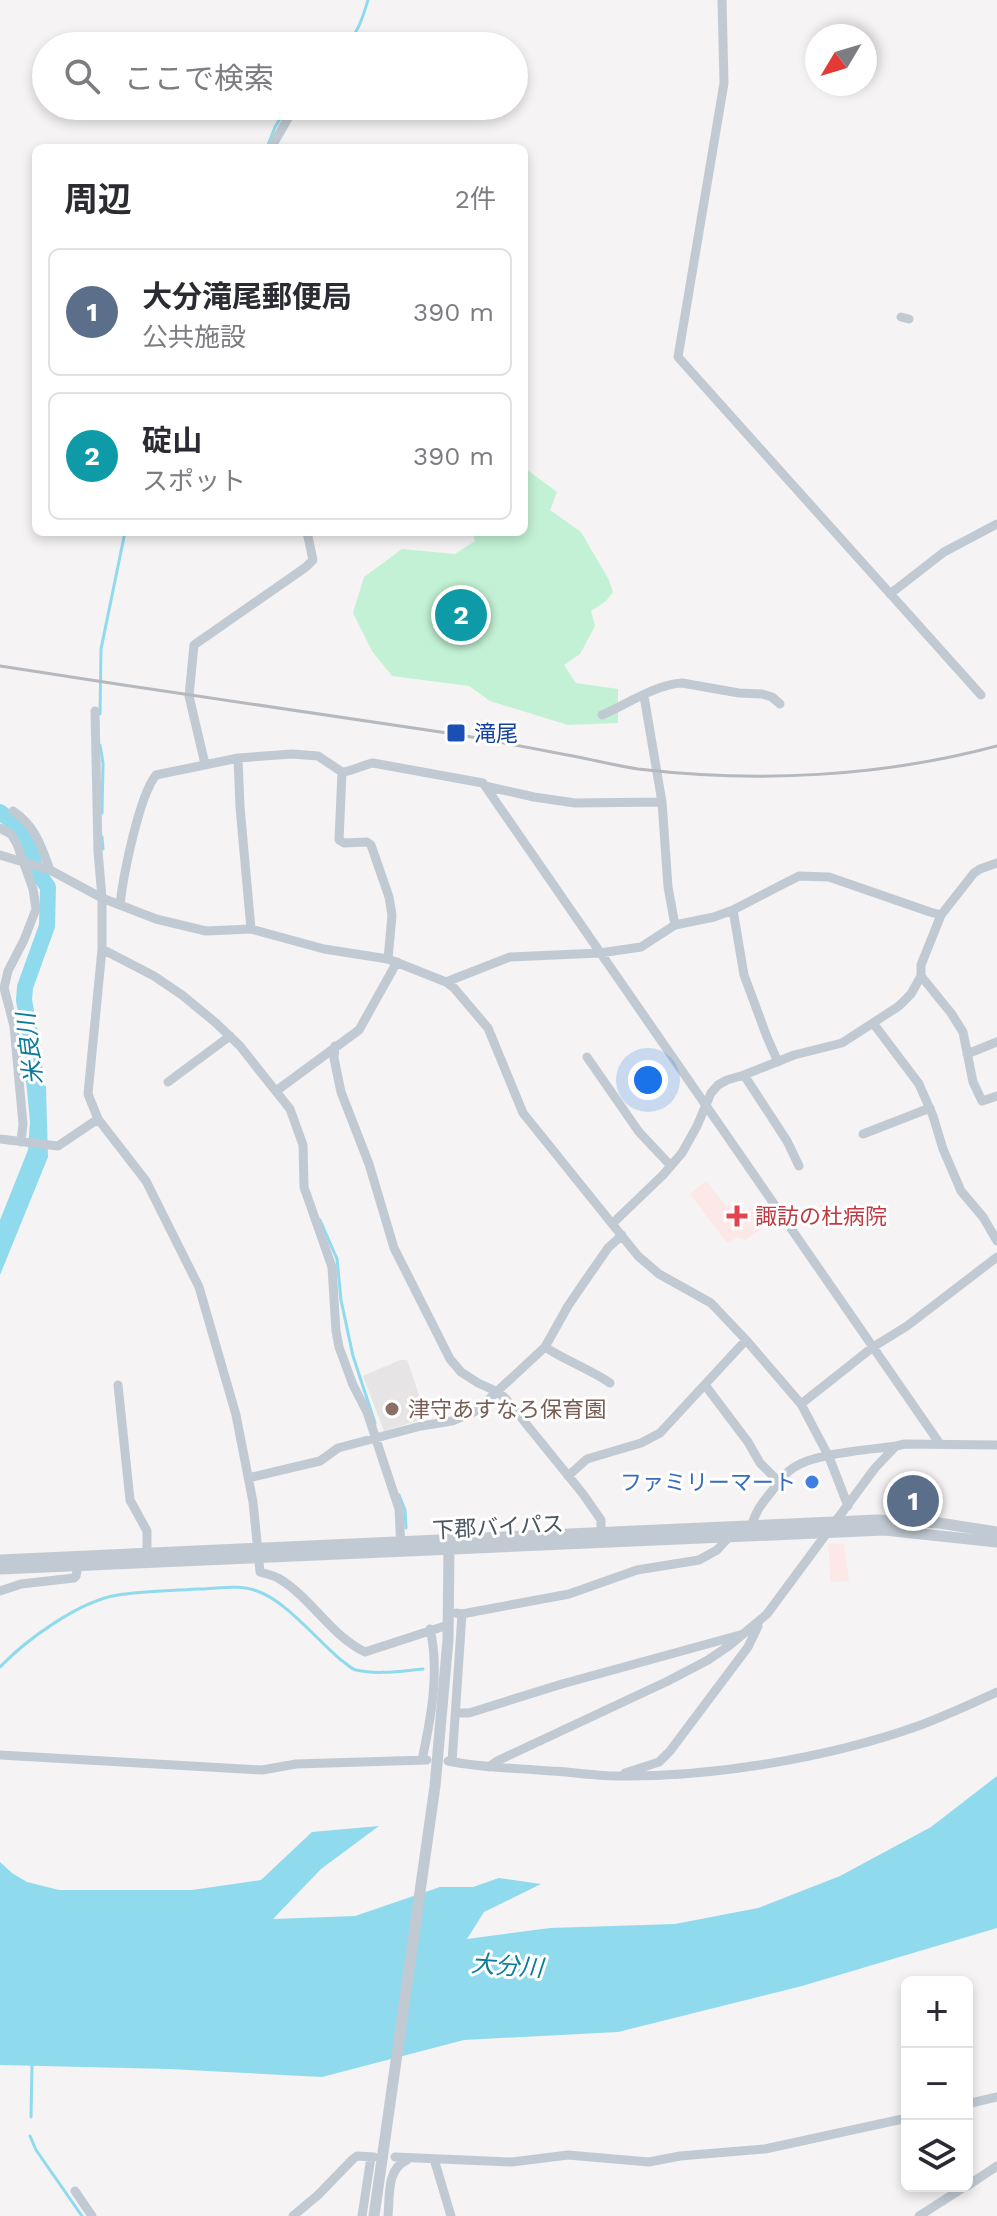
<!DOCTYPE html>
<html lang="ja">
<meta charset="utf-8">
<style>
body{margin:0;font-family:"Work Sans","Noto Sans JP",sans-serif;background:#f2f2f3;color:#2b2b33}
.controls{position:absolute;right:24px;bottom:24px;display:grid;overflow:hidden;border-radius:12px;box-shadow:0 4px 12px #0003}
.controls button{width:72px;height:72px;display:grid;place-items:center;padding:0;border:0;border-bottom:2px solid #e1e1e2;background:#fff;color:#2b2b33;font:40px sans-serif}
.compass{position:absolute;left:805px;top:24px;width:72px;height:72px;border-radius:50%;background:#fff;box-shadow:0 4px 12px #0003;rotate:232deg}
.you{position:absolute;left:648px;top:1080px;width:28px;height:28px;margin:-20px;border:6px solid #fff;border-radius:50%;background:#1a73e8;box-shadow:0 0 0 12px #1a73e833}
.badge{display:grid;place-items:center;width:52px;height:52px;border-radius:50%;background:#db2777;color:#fff;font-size:26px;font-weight:700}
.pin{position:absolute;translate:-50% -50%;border:4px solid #fff;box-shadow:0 2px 8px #0006}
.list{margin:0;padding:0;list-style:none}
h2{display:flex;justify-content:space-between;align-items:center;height:104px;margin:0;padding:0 32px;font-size:34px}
h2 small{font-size:26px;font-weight:400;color:#7c7c81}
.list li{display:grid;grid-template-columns:52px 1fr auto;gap:24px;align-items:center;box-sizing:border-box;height:128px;margin:0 16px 16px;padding:0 16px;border:2px solid #e1e1e2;border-radius:12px}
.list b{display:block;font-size:30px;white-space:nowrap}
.list p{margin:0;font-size:26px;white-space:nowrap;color:#7c7c81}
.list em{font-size:26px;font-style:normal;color:#7c7c81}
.icon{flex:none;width:44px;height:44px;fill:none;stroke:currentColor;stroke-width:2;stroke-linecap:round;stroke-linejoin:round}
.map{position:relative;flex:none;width:997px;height:2216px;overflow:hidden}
.search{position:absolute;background:#fff;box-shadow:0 4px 12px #0003;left:32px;top:32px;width:496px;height:88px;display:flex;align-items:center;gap:20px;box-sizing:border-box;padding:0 28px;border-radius:44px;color:#7c7c81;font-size:30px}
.panel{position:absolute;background:#fff;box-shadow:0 4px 12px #0003;left:32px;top:144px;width:496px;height:392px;border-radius:12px}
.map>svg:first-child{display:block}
.education{fill:#e6e4e5}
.medical{fill:#fce8e6}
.green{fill:#c3f1d5}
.water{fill:#90daee}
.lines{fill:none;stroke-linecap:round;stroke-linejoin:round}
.stream{stroke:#90daee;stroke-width:3}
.river{stroke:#90daee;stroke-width:16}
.minor{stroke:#c1cad2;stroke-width:9}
.tertiary{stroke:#c1cad2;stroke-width:11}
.rail{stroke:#b5b8bd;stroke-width:3}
.transit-dot{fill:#1a4fb4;stroke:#fff;stroke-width:3}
.health-dot{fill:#e0444e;stroke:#fff;stroke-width:3}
.education-dot{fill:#8d6e63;stroke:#fff;stroke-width:3}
.shop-dot{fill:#3f7fe0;stroke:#fff;stroke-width:3}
.labels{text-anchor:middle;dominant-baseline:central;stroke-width:6;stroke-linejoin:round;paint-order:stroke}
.transit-label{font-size:22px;fill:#164399;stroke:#fff;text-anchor:start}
.health-label{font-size:22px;fill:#be3a42;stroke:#fff;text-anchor:start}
.education-label{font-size:22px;fill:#785e54;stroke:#fff;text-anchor:start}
.shop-label{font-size:22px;fill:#366cbe;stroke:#fff;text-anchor:end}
.street-label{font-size:22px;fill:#4a5661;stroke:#fff}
.water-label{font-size:24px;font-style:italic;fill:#0c7c9b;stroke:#fff}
</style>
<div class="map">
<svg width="997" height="2216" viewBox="0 0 997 2216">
<rect width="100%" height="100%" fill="#f5f3f3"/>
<path class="education" d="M 400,1360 L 407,1360 L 427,1418 L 384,1431 L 363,1376 Z"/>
<path class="medical" d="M 706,1181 L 726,1206 L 737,1201 L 745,1210 L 758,1204 L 771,1222 L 745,1240 L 738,1237 L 727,1243 L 690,1194 Z
M 828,1543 L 844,1544 L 849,1581 L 831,1582 Z"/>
<path class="green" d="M 526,469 L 557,492 L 550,510 L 581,532 L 609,580 L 613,592 L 606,601 L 591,611 L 595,626 L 580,654 L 564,665 L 576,683 L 618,689 L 618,723 L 568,725 L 490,701 L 469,686 L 392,676 L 372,651 L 353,613 L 364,577 L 402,549 L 455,554 L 475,541 L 472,532 L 524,532 L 524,470 Z"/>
<path class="water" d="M 24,1059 L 46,1087 L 48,1157 L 0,1275 L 0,1220 L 28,1150 L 30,1122 Z
M 997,1776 L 997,1928 L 802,1986 L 618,2032 L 464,2040 L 322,2077 L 169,2069 L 0,2065 L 0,1862 L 12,1873 L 27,1882 L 59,1890 L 192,1890 L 261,1880 L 312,1832 L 379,1826 L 321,1869 L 273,1919 L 355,1916 L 440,1887 L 473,1887 L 499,1878 L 541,1884 L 484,1912 L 467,1939 L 550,1928 L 675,1924 L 758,1908 L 840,1876 L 931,1827 Z"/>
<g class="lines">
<path class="stream" d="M 344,46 C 358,35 363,16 368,0
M 268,145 L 275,127 L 288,106
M 100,714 L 101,649 L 125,532
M 100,745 L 103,763 L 102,813
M 102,837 L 103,849
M 320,1220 L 337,1259 L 341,1300 L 353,1356 L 375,1423
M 399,1495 L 405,1510 L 406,1528
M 0,1667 C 26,1640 79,1601 118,1595 C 143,1591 170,1591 197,1589 C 216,1589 239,1584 257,1591 C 285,1600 317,1640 341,1660 C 346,1663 351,1669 356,1670 C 377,1675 401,1671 423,1669
M 31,2117 L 32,2066
M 30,2136 L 36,2150 L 82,2216"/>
<path class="river" d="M 0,812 L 21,828 L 32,851 L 35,869 L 48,887 L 47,926 L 25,987 L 24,1000 L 33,1050 L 36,1092"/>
<path class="minor" d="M 722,0 L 724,83 L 678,357 L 981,695
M 271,148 L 295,106
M 901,317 L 909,319
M 890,594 L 944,552 L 997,524
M 644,696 L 662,802 L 668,887 L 675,925
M 95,711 L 98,851 L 102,898 L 102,949 L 88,1094 L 98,1119 L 146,1181 L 199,1287 L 236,1415 L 253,1502 L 260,1572 C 266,1574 272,1575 278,1578 C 311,1597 330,1635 365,1652 L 448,1625
M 602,715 C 625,705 657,684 682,683 L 739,693 L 762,694 L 772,697 L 780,704
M 238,758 L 240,807 L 251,929
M 205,764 L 189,696 L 194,645 L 306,567 L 313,560 L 307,532
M 342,772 L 339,840 L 344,843 L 367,842 L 371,845 L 389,897 L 392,915 L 388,959
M 485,786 L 534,797 L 575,803 L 662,802
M 13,811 C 35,826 41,845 50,870
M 0,828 L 11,834 L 17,844 L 33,889 L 36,909 L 24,940 L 8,971 L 4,988 L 14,1026 L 23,1124 L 21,1142
M 0,855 L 50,870 L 102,898 L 156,919 L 206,931 L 251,929 L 324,949 L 388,959 L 446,982 L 454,988 L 488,1028 L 523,1113 L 638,1256 L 659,1274 L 711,1303 L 746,1340 L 801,1404 L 829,1457 L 848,1506
M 120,905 C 123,876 139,796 156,775 L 238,758 L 292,754 L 318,756 L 342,772 C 353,771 362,765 373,763 L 483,783 L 940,1444
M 733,910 L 744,975 L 767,1037 L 778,1062
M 102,949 L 154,976 L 182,995 L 216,1023 L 240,1046 L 290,1109 L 303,1145 L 304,1187 L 332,1267 L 336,1331 L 339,1347 L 353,1385 L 367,1412 L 399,1509 L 401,1548
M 921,976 L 951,1013 L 963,1032 L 973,1082 L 982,1101 L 997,1096
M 446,982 L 510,957 L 600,953 L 641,947 L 675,925 L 714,917 L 733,910 L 799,876 L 829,877 L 930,912 L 941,915
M 873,1023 L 919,1084 L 933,1116 L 943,1149 L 961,1191 L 983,1217 L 997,1241
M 335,1046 L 334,1058 L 341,1092 L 369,1164 L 394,1248 L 450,1359 L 461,1372 L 478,1383 L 498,1392 L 506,1399 L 583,1494 L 601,1520 L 601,1537
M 967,1054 L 997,1042
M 587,1057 L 639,1132 L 671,1166
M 744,1075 L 787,1141 L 799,1166
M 168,1082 L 230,1036
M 276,1091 L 359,1030 L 397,962
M 863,1134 L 930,1108
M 0,1139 L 58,1146 L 98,1119
M 613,1223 L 663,1175 L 682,1153 L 697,1126 L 711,1093 L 718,1085 L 727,1080 L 744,1075 L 794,1055 L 842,1043 L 899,1006 L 911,994 L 921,976 L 921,965 L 941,915 L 974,873 L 980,869 L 997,863
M 545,1347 C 566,1361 590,1369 610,1383
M 118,1385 L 130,1500 L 147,1531 L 147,1553
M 705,1385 L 748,1442 L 760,1463 L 779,1482
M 801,1404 L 873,1347 L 907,1326 L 997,1257
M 568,1476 L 587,1459 L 641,1443 L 660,1433 L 746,1340
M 248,1478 L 320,1461 L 338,1448 L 421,1426 L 452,1421 L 476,1411 L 545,1347 L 568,1306 L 585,1281 L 608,1248 L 622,1235
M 751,1529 C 754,1513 762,1503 772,1491 C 778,1483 784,1474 793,1468 C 815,1453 868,1450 896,1446
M 0,1591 L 21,1584 L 74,1578 L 76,1576 L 78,1566
M 462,1614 L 569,1594 L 637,1570 L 699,1560 L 717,1550 L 729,1537
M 456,1713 L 469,1713 L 562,1684 L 740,1635
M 0,1755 L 262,1770 L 296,1764 L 427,1760
M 422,1760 C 431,1718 440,1671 430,1629
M 448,1761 C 482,1768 516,1768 551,1771 C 574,1772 595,1776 618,1776 C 713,1777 828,1758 918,1726 C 945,1716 971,1704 997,1692
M 452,1762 L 462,1614 L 456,1613
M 489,1767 L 497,1761 L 668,1681 L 708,1660 L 730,1645 L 767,1614 L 875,1468 L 896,1446 L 905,1444 L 997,1445
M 625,1773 L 659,1762 L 670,1751 L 748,1647 L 758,1626
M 967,2104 L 997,2097
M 395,2157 L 512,2162 L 568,2155 L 649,2162 L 680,2156 L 765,2149 L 907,2118
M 434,2159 L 451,2216
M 967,2186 L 997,2166
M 75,2191 L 92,2216
M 293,2216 L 318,2195 L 353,2159 L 357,2156 L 374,2157
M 362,2216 L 371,2157
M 388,2216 C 390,2197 386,2169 407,2160
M 919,2216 L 966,2186"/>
<path class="tertiary" d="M 0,1560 L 877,1520 L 939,1523 L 997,1532
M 0,1569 L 884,1530 L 997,1542
M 374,2216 L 435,1786 L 448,1640 L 449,1545"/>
<path class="rail" d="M 0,666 C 151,690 302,711 454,734 C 495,741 537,749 578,757 C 598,761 618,766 638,769 C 757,783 881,777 997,746"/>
</g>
<rect class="transit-dot" x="446" y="723" width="20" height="20" rx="4"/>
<path class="health-dot" d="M733 1204h8v8h8v8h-8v8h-8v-8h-8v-8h8z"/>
<circle class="education-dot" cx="392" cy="1409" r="8"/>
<circle class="shop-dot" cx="812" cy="1482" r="8"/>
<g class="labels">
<g class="transit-label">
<text x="474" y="733">滝尾</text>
</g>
<g class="health-label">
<text x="755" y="1216">諏訪の杜病院</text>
</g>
<g class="education-label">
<text x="408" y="1409">津守あすなろ保育園</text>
</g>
<g class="shop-label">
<text x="796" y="1482">ファミリーマート</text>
</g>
<g class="street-label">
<text transform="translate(498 1527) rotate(-3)">下郡バイパス</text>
</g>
<g class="water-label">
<text transform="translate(30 1049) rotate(-97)">米良川</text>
<text transform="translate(507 1966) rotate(4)">大分川</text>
</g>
</g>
</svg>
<div class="controls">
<button>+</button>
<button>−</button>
<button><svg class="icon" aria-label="layers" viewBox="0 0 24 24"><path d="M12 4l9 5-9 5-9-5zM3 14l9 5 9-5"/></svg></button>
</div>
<svg class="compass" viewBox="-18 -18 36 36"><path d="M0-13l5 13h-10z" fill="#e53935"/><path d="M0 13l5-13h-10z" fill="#7c7c81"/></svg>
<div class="you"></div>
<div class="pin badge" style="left:913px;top:1501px;background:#5c6f8a">1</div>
<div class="pin badge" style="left:461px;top:615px;background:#0f9aa8">2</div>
<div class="search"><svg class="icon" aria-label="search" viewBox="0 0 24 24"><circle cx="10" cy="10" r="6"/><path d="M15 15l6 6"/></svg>ここで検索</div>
<section class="panel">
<h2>周辺<small>2件</small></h2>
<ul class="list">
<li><span class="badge" style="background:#5c6f8a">1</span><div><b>大分滝尾郵便局</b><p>公共施設</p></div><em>390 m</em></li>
<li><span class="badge" style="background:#0f9aa8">2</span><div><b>碇山</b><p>スポット</p></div><em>390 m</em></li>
</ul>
</section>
</div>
